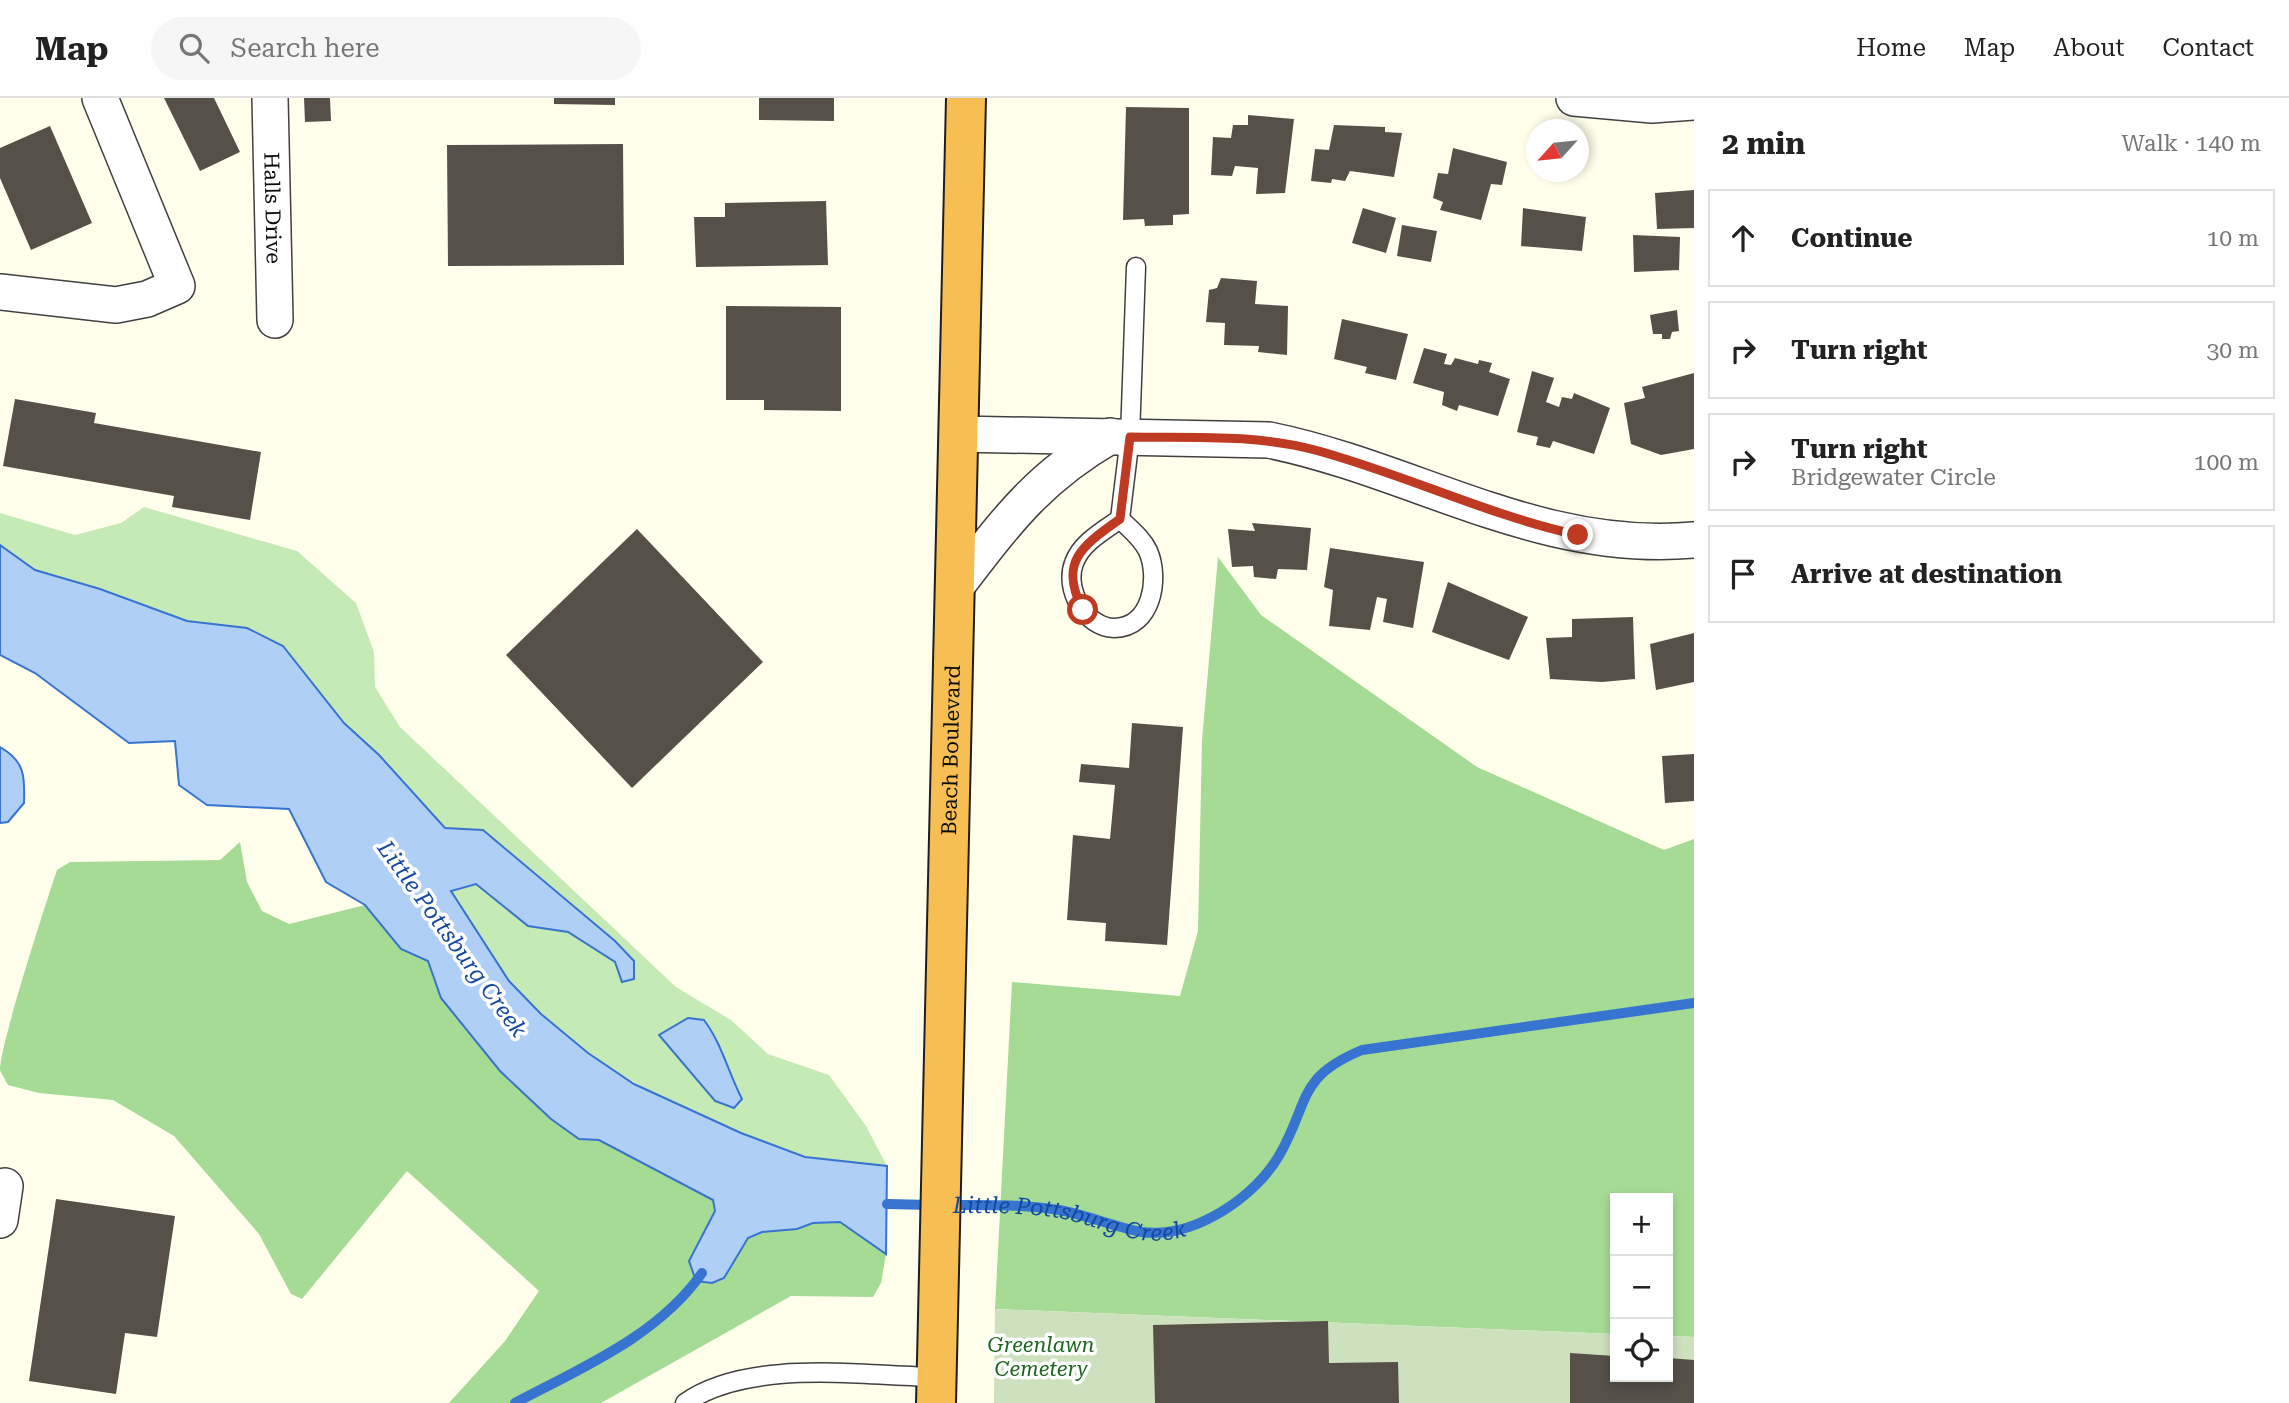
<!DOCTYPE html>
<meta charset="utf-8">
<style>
body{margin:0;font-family:"Roboto Serif",serif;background:#f6f6f6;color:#222}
.controls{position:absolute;right:21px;bottom:21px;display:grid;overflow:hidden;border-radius:0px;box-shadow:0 4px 10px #0003}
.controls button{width:63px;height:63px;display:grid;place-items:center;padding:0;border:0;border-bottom:2px solid #e0e0e0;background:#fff;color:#222;font:35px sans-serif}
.compass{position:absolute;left:1526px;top:21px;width:63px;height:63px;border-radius:50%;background:#fff;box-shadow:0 4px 10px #0003;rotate:243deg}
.stop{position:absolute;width:21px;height:21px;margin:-16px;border:5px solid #bf3a22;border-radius:50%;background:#fff}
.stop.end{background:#bf3a22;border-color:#fff;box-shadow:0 2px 7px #0008}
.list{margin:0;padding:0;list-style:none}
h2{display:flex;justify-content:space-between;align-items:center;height:91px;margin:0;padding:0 28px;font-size:30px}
h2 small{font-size:23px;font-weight:400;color:#767676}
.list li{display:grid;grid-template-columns:46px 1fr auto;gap:21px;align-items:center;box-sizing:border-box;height:98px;margin:0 14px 14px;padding:0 14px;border:2px solid #e0e0e0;border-radius:0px}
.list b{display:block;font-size:26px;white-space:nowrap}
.list p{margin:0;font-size:23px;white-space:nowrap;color:#767676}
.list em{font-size:23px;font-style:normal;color:#767676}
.icon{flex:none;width:38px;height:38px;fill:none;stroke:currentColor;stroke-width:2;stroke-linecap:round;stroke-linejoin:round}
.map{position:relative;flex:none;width:1694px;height:1305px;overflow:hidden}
header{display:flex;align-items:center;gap:42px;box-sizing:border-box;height:98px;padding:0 35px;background:#fff;border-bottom:2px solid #e0e0e0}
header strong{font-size:33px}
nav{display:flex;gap:38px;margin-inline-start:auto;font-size:24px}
.search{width:490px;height:63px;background:#f6f6f6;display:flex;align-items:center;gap:18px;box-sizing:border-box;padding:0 24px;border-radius:38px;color:#767676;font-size:26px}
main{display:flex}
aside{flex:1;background:#fff}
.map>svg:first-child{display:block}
.green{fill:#c6eab6;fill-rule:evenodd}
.forest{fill:#a6db95}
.cemetery{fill:#cee1be}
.water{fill:#b0cff7;stroke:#3674d0;stroke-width:2}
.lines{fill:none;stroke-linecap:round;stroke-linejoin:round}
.stream{stroke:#3674d0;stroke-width:10}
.building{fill:#565049}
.lane-casing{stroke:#404040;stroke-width:21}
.street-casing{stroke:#404040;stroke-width:38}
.highway-casing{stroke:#1e1e1e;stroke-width:42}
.lane{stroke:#fff;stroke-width:18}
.street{stroke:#fff;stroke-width:35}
.highway{stroke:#f7be53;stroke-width:38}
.route{stroke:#bf3a22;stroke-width:9}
.labels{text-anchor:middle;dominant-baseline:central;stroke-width:7;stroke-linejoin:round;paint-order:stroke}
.street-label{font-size:21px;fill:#0d0d0d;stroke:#fff}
.park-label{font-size:21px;font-style:italic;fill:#1d651c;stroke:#fff}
.water-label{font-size:23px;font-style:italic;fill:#1448a1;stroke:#fff}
</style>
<header>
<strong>Map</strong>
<div class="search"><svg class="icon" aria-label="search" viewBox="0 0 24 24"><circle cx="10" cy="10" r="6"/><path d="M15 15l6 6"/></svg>Search here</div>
<nav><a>Home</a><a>Map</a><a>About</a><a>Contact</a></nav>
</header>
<main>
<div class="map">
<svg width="1694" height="1305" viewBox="0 0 1694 1305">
<rect width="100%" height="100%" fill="#ffffec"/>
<path class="green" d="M 144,409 L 297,453 L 356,505 L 374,554 L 375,589 L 400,629 L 676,889 L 731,922 L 768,956 L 829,977 L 866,1028 L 887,1068 C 860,1067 828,1066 803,1058 C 706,1029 573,963 509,883 C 487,855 469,824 451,794 L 476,786 L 528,828 L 568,834 L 615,864 L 634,863 L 615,843 L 483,732 L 445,730 L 379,657 L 344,625 L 283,548 L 247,530 L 187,523 L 100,491 L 35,472 L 0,447 L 0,415 L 75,437 L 121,425 ZM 688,920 L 704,923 C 722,946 728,974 742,1000 L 734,1010 L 715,1003 L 660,938 Z"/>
<path class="forest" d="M 1218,459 L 1261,517 L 1477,669 L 1664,752 L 1694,741 L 1694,1239 L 1668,1238 L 1668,1100 L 1615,1100 L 1615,1236 L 995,1211 L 1012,884 L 1180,898 L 1198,833 L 1202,642 Z
M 240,744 L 247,784 L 262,813 L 289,826 L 365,807 L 401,851 L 428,863 L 441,900 L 500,973 L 551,1021 L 579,1041 L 599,1042 L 714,1102 L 716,1113 L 690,1163 L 724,1180 L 748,1140 L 762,1134 L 797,1131 L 812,1125 L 840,1124 L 886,1156 L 881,1185 L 873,1199 L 791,1198 L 601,1305 L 449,1305 L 505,1243 L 539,1193 L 407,1073 L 302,1201 L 291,1196 L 259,1136 L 174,1038 L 113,1002 L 39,995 L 8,987 C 6,983 2,977 0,972 C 0,947 46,805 57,772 L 70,764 L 220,762 Z"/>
<path class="cemetery" d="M 995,1211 L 1615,1236 L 1615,1279 L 1668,1279 L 1668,1238 L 1694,1239 L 1694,1305 L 994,1305 Z"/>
<path class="water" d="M 0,447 L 35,472 L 100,491 L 187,523 L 247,530 L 283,548 L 344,625 L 379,657 L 445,730 L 483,732 L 615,843 L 634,863 L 634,881 L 622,884 L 615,864 L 568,834 L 528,828 L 476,786 L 451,793 L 509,883 L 541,916 L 588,955 L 634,986 L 741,1035 L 805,1059 L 887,1068 L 886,1156 L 840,1124 L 813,1125 L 797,1131 L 762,1134 L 748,1140 L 724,1180 L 712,1185 L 696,1183 L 689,1163 L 715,1113 L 713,1102 L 599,1042 L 579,1041 L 551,1021 L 500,973 L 441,900 L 428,863 L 401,851 L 365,807 L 326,784 L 289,711 L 207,707 L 179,687 L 175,643 L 129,645 L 35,575 L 0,557 Z
M 0,649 C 25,663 25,679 24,705 L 8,724 L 0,725 Z
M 688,920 L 704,922 C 722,946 728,974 742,1001 L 734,1010 L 715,1003 L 659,937 Z"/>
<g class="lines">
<g class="stream">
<path d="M 887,1106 L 932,1107"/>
<path id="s1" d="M 947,1107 C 984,1107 1022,1106 1059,1112 C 1087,1117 1114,1129 1142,1134 C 1194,1141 1256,1099 1280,1056 C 1310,1003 1297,979 1362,952 L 1694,905"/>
<path d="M 515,1305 C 581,1270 658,1238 702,1175"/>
</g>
</g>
<path class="building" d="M 164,0 L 214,0 L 240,54 L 200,73 Z
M 304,0 L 330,0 L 331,23 L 305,24 Z
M 554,0 L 615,0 L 615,7 L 554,6 Z
M 759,0 L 834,0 L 834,23 L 759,22 Z
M 1126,9 L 1189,10 L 1189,116 L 1173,117 L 1173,127 L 1145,128 L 1144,121 L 1123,122 Z
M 1248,17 L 1294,21 L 1285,95 L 1256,96 L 1258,70 L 1235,68 L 1232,78 L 1211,77 L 1213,39 L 1231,40 L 1233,27 L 1248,27 Z
M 1334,27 L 1385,29 L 1385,34 L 1402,35 L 1394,79 L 1350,73 L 1345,83 L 1332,81 L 1331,85 L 1311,83 L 1315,51 L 1329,52 Z
M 50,28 L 92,125 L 31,152 L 0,80 L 0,50 Z
M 623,46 L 624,167 L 448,168 L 447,47 Z
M 1453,50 L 1507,64 L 1502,87 L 1491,86 L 1481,122 L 1440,112 L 1443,104 L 1433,100 L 1438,75 L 1448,76 Z
M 1694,92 L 1694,130 L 1657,131 L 1655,95 Z
M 826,103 L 828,167 L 696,169 L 694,119 L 725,119 L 725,105 Z
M 1363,110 L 1396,120 L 1386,155 L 1352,145 Z
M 1523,110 L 1586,119 L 1582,153 L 1521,148 Z
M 1402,127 L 1437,133 L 1431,164 L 1397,158 Z
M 1633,137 L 1680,139 L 1679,172 L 1634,174 Z
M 1221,180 L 1257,183 L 1255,206 L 1288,208 L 1287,257 L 1258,254 L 1259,248 L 1224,247 L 1225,225 L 1206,224 L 1209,192 L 1217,190 Z
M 726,208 L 841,209 L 841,313 L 764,312 L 764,302 L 726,302 Z
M 1677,212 L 1679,233 L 1672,234 L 1670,241 L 1662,241 L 1662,236 L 1653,236 L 1650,217 Z
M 1342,221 L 1408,236 L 1396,282 L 1365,275 L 1367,269 L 1334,261 Z
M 1424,250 L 1447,256 L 1444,266 L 1451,267 L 1455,260 L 1478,266 L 1479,262 L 1492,265 L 1489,274 L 1510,281 L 1498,318 L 1459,307 L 1457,313 L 1442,307 L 1444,294 L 1413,285 Z
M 1532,273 L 1554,280 L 1546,304 L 1559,309 L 1562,299 L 1572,301 L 1574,295 L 1610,310 L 1594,356 L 1553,343 L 1550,350 L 1536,347 L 1538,339 L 1517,334 Z
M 1694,275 L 1694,351 L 1661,357 L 1631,346 L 1624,305 L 1645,300 L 1642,289 Z
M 15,301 L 96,315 L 94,325 L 261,354 L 250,422 L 172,409 L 174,398 L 3,368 Z
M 1252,425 L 1311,430 L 1307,472 L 1278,471 L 1276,481 L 1254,479 L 1253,468 L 1232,469 L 1228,431 L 1255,433 Z
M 637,431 L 763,564 L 632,690 L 506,557 Z
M 1330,450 L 1424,464 L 1413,530 L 1383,524 L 1387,501 L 1377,499 L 1370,532 L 1329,528 L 1333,492 L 1324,489 Z
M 1448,484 L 1528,519 L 1509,562 L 1432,534 Z
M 1633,519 L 1635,581 L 1602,584 L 1550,581 L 1546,540 L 1572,539 L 1572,521 Z
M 1694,535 L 1694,584 L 1656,592 L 1650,546 Z
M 1132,625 L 1183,629 L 1167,847 L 1105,843 L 1106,825 L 1067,822 L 1073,737 L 1110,741 L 1115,687 L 1079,684 L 1081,666 L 1129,670 Z
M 1694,656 L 1694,703 L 1665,705 L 1662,658 Z
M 56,1101 L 175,1118 L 157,1239 L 125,1235 L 116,1296 L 29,1283 Z
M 1328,1223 L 1329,1265 L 1398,1264 L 1399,1305 L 1155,1305 L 1153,1227 Z
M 1570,1255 L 1615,1258 L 1615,1279 L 1668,1279 L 1668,1260 L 1694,1262 L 1694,1305 L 1570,1305 Z"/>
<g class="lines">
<defs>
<path id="lane" d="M 1120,421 C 1130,431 1142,440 1148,453 C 1160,480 1152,530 1114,530 C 1085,529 1064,491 1074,465 C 1081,445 1103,433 1120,421 L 1130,339 L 1136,169
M 685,1305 C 749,1260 862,1278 937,1279"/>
<g id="street">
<path id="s2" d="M 270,0 L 275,222"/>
<path d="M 1574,0 L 1652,7 L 1694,4"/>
<path d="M 0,194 L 116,207 L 147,201 L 177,188 L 100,0"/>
<path d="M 958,336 L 1269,342 C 1415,372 1539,456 1694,442"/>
<path d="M 955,490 C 1005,425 1037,380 1110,338"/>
<path d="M 0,1122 L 5,1088"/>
</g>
<g id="highway">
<path id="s3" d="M 936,1305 L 966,0"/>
</g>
</defs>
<use href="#lane" class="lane-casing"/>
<use href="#street" class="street-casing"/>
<use href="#highway" class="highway-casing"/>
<use href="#lane" class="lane"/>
<use href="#street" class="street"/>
<use href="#highway" class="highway"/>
</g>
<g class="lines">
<path class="route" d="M 1083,512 C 1058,464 1082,448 1120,421 L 1130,339 C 1191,340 1256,336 1315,352 C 1404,376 1487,417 1578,437"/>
</g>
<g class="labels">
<g class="street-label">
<text stroke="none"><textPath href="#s2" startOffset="110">Halls Drive</textPath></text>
<text stroke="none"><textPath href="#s3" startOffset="653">Beach Boulevard</textPath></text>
</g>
<g class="park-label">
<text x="1041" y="1247">Greenlawn<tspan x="1041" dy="24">Cemetery</tspan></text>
</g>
<g class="water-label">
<text transform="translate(452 841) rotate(54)">Little Pottsburg Creek</text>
<text stroke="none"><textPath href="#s1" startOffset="124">Little Pottsburg Creek</textPath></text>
</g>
</g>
</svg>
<div class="controls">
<button>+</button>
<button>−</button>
<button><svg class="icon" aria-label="locate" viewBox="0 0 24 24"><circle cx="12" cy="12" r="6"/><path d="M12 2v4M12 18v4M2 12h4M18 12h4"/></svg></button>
</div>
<svg class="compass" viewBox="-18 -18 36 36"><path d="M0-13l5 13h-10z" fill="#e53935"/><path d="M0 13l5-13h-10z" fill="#767676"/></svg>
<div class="stop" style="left:1083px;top:512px"></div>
<div class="stop end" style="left:1578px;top:437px"></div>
</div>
<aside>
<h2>2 min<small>Walk · 140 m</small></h2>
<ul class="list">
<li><svg class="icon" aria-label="ahead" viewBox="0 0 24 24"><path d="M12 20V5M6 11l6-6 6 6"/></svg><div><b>Continue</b></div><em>10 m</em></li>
<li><svg class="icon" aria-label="right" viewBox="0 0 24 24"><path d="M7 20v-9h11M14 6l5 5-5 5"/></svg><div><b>Turn right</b></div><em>30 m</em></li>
<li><svg class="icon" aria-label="right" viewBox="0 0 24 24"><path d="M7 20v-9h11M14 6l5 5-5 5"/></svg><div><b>Turn right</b><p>Bridgewater Circle</p></div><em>100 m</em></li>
<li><svg class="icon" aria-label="arrive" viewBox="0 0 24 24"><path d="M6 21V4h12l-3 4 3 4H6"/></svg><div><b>Arrive at destination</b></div></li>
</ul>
</aside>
</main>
